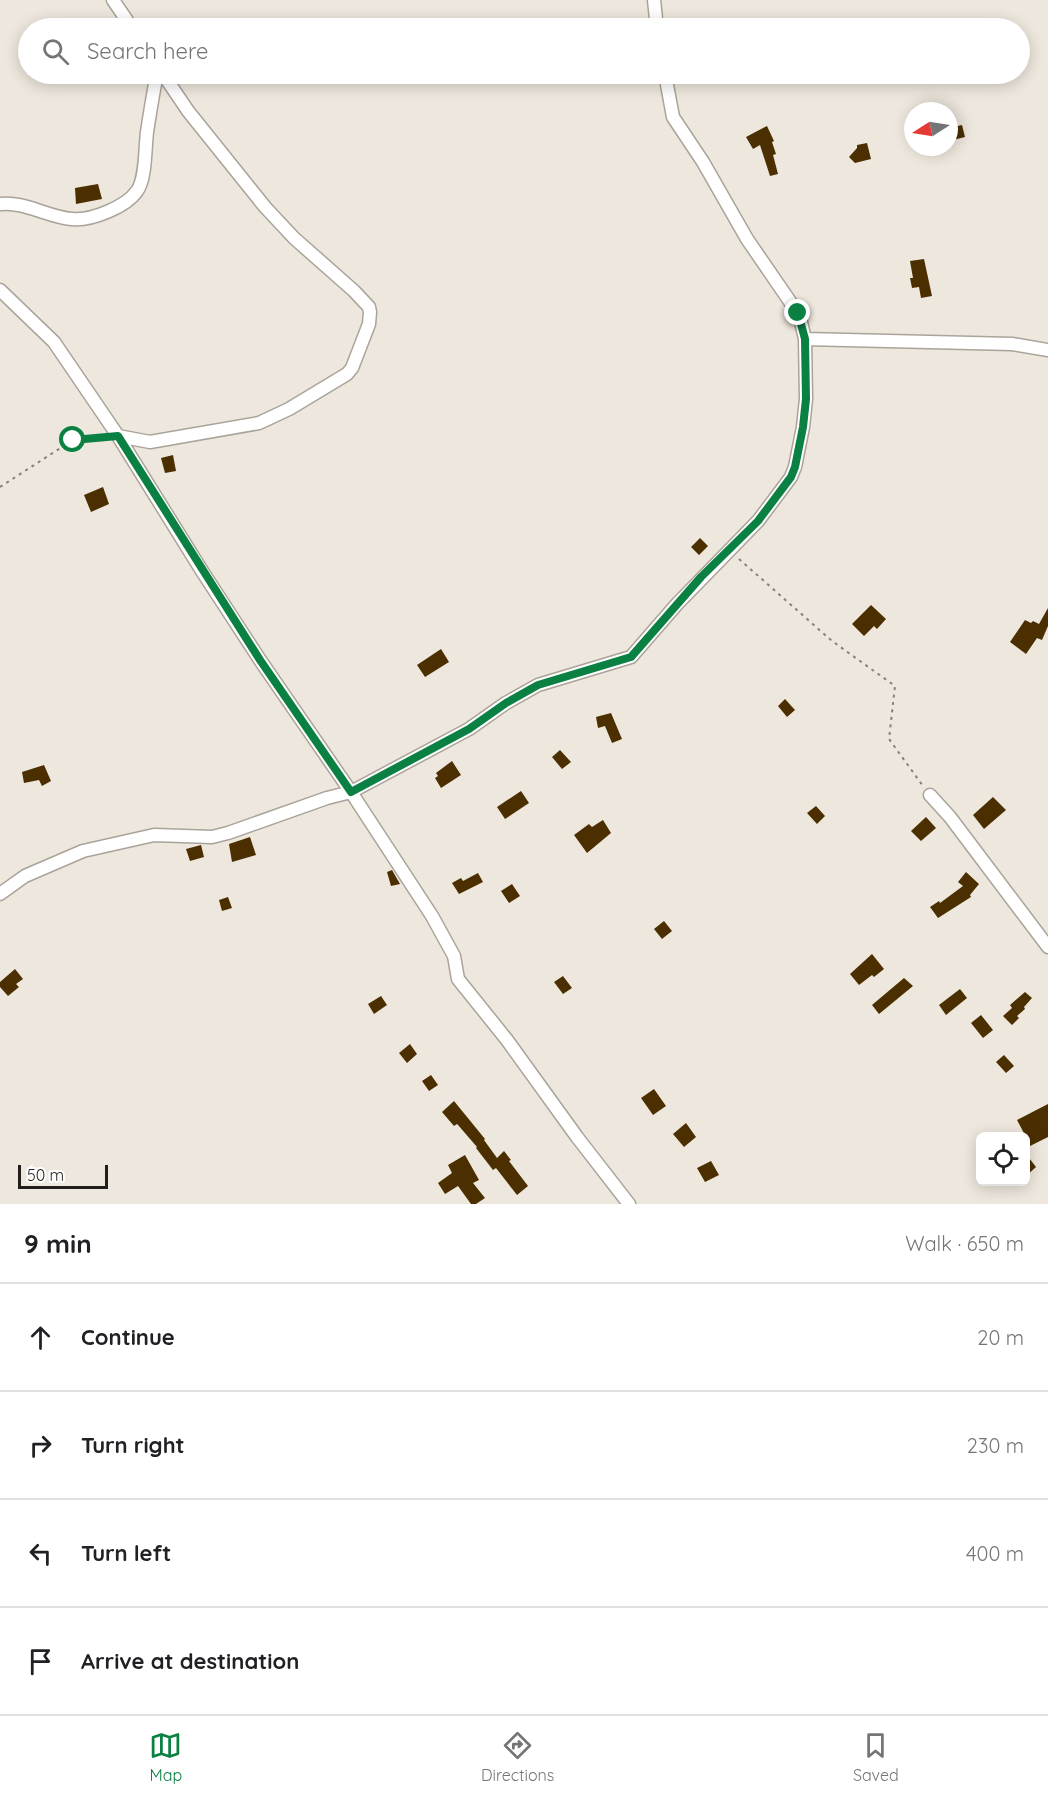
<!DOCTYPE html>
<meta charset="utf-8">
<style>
body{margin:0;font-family:Quicksand,sans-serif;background:#f2f2f2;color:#202124}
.controls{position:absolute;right:18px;bottom:18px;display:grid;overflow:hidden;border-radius:9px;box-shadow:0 3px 15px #0003}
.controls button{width:54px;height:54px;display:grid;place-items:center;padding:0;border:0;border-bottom:2px solid #e0e0e0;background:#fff;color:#202124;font:30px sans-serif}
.compass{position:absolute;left:904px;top:102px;width:54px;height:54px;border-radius:50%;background:#fff;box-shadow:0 3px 15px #0003;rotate:258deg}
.scale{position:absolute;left:18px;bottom:15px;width:90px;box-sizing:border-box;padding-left:6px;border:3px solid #201d1a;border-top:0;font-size:16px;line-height:21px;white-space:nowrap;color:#201d1a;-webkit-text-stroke:4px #fff;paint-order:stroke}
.stop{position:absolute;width:18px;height:18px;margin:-14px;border:4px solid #0b8043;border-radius:50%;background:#fff}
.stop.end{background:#0b8043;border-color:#fff;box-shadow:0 2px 6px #0008}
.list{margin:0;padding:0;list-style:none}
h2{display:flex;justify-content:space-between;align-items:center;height:78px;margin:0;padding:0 24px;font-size:26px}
h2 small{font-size:20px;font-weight:400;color:#757577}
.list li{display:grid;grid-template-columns:39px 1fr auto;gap:18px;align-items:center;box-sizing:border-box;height:108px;padding:0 24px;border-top:2px solid #e0e0e0}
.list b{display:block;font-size:22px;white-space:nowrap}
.list em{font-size:20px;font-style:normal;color:#757577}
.icon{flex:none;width:33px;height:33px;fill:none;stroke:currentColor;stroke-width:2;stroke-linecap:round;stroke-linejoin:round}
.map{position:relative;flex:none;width:1048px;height:1204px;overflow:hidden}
.search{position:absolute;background:#fff;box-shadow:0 3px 15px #0003;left:18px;right:18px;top:18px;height:66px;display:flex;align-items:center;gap:15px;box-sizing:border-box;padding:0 21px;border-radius:33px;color:#757577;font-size:22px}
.sheet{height:510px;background:#fff}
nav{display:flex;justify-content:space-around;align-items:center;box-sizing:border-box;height:84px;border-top:2px solid #e0e0e0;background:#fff;font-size:16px;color:#757577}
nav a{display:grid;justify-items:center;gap:3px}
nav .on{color:#0b8043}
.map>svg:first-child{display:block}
.building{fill:#4b2f01}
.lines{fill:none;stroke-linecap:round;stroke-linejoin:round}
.street-casing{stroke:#aaa39a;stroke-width:15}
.path{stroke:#86817b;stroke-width:2;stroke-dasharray:3 4.5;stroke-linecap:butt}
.street{stroke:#fff;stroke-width:12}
.route{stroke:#0b8043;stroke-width:8}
</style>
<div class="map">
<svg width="1048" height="1204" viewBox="0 0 1048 1204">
<rect width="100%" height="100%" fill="#eee7dd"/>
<path class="building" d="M 962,125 L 965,137 L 949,141 L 949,128 Z
M 767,126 L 774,141 L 772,142 L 776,154 L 773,155 L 778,174 L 770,176 L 760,145 L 753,149 L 746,137 Z
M 867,143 L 871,159 L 855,163 L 849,157 L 857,148 L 857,145 Z
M 98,184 L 102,199 L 76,204 L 75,188 Z
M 924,259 L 932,296 L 921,298 L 919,287 L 912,288 L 910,278 L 913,278 L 910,261 Z
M 173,455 L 176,471 L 165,473 L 161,458 Z
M 103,487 L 109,504 L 91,512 L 84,495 Z
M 700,538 L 708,546 L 699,555 L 691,547 Z
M 871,605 L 886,619 L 877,629 L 874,626 L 864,636 L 852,624 Z
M 1048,608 L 1048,626 L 1042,640 L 1037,638 L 1026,654 L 1010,642 L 1025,620 L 1031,623 L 1033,621 L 1039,624 Z
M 441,649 L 449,662 L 425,677 L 417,665 Z
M 785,699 L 795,710 L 787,717 L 778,706 Z
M 611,713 L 622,739 L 612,743 L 605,726 L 598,728 L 596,717 Z
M 560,750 L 571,762 L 562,769 L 552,757 Z
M 452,761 L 461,775 L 441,788 L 435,778 L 438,776 L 436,773 Z
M 44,765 L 51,781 L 42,786 L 39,780 L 24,783 L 22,772 Z
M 521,791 L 529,803 L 505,819 L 497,807 Z
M 993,797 L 1006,810 L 984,829 L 973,815 Z
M 816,806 L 825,816 L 817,824 L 807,813 Z
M 926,817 L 936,828 L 921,841 L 911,831 Z
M 603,820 L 611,833 L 587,853 L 574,835 L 589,824 L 592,827 Z
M 250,837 L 256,855 L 232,862 L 229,844 Z
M 201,845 L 204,857 L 190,861 L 186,849 Z
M 392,870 L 400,884 L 391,886 L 387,872 Z
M 966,872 L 979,884 L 970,895 L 971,897 L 938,918 L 930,907 L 939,901 L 940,903 L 963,886 L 958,882 Z
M 478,873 L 483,882 L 459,894 L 452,883 L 461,878 L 463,881 Z
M 512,884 L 520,896 L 509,903 L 501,891 Z
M 228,897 L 232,908 L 222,911 L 219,900 Z
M 664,921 L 672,931 L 662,939 L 654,929 Z
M 872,954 L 884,969 L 874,977 L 872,975 L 859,985 L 850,974 Z
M 15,969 L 23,979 L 16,984 L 19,987 L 8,996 L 0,987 L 0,982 Z
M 563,976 L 572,988 L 563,994 L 554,982 Z
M 904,978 L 913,986 L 879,1014 L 872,1005 Z
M 960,989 L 967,998 L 946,1015 L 939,1005 Z
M 1025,992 L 1032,998 L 1024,1007 L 1025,1009 L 1017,1016 L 1019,1018 L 1012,1025 L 1003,1016 L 1012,1008 L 1010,1005 Z
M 381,996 L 387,1005 L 374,1014 L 368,1004 Z
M 981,1015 L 993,1030 L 983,1038 L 971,1023 Z
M 410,1044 L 417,1054 L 407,1063 L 399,1053 Z
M 1004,1055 L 1014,1066 L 1006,1073 L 996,1062 Z
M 431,1075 L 438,1085 L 429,1091 L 422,1081 Z
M 654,1089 L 666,1106 L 653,1115 L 641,1098 Z
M 454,1101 L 485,1139 L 484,1140 L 497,1158 L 504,1151 L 511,1160 L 509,1161 L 528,1186 L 517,1195 L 496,1168 L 493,1170 L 476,1148 L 477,1147 L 458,1125 L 457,1124 L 454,1126 L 442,1112 Z
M 1048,1104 L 1048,1137 L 1026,1148 L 1026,1137 L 1017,1120 Z
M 686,1123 L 696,1137 L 684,1147 L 673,1134 Z
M 1026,1154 L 1036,1167 L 1026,1176 Z
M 465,1155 L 479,1180 L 473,1183 L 485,1198 L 476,1204 L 471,1204 L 458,1186 L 445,1194 L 438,1183 L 452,1173 L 448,1165 Z
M 711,1161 L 719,1175 L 705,1182 L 697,1168 Z"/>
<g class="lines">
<defs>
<path id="street" d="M 113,0 L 132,28
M 654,0 L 657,28
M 0,204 C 25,201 47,217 72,219 C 91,221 126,207 137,191 C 146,179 145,148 147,132 C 150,113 153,93 157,74
M 0,290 L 54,342 L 118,436 L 202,571 L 260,660 L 351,792 L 432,916 L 454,956 L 458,979 L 507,1040 L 577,1137 L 629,1204
M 805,339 L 1012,344 L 1048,350
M 118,436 L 150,442 L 259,423 L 289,409 L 347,374 L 352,368 L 369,324 L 370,312 L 369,307 L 354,291 L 294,238 L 265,207 L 188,111 L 163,74
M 930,795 L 950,817 L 1048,947
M 0,894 L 25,876 L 83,851 L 154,835 L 212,837 L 228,833 L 327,798 L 351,792 L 469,729 L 506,703 L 538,685 L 631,657 L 677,604 L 758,521 L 791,477 L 795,467 L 803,427 L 806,399 L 805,339 L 801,322 L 793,306 L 747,239 L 703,162 L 673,117 L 665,74"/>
</defs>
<use href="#street" class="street-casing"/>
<path class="path" d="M 0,487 L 73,440 L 104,438
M 739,559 L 832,641 L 895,686 L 889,739 L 923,786"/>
<use href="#street" class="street"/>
</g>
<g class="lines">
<path class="route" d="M 73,440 L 118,436 L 260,660 L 351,792 L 469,729 L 506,703 L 538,685 L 631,657 L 701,577 L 758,521 L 791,477 L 795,467 L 803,427 L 806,399 L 805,339 L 798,313"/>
</g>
</svg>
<div class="controls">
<button><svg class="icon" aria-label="locate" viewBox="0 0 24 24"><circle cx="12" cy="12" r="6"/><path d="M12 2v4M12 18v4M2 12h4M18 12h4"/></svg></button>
</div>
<svg class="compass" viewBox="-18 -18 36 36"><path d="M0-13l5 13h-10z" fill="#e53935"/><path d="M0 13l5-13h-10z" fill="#757577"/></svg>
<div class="scale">50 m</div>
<div class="stop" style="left:73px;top:440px"></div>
<div class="stop end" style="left:798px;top:313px"></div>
<div class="search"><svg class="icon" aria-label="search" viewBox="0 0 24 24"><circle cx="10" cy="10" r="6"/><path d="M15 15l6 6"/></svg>Search here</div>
</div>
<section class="sheet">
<h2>9 min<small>Walk · 650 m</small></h2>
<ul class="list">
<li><svg class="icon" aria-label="ahead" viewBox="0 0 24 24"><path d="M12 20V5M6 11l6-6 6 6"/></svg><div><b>Continue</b></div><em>20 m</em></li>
<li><svg class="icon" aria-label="right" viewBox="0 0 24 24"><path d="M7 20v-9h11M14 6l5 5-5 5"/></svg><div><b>Turn right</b></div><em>230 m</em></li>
<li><svg class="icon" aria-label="left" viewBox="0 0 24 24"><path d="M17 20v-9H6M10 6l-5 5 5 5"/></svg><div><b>Turn left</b></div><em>400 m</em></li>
<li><svg class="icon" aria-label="arrive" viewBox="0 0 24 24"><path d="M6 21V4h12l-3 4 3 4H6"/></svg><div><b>Arrive at destination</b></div></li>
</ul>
</section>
<nav>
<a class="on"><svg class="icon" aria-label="map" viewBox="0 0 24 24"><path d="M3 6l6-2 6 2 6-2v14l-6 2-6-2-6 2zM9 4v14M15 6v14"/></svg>Map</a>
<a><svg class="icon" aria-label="directions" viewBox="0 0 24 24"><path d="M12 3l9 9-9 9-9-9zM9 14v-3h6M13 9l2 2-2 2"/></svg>Directions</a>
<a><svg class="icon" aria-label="saved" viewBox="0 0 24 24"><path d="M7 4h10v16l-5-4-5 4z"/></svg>Saved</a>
</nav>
